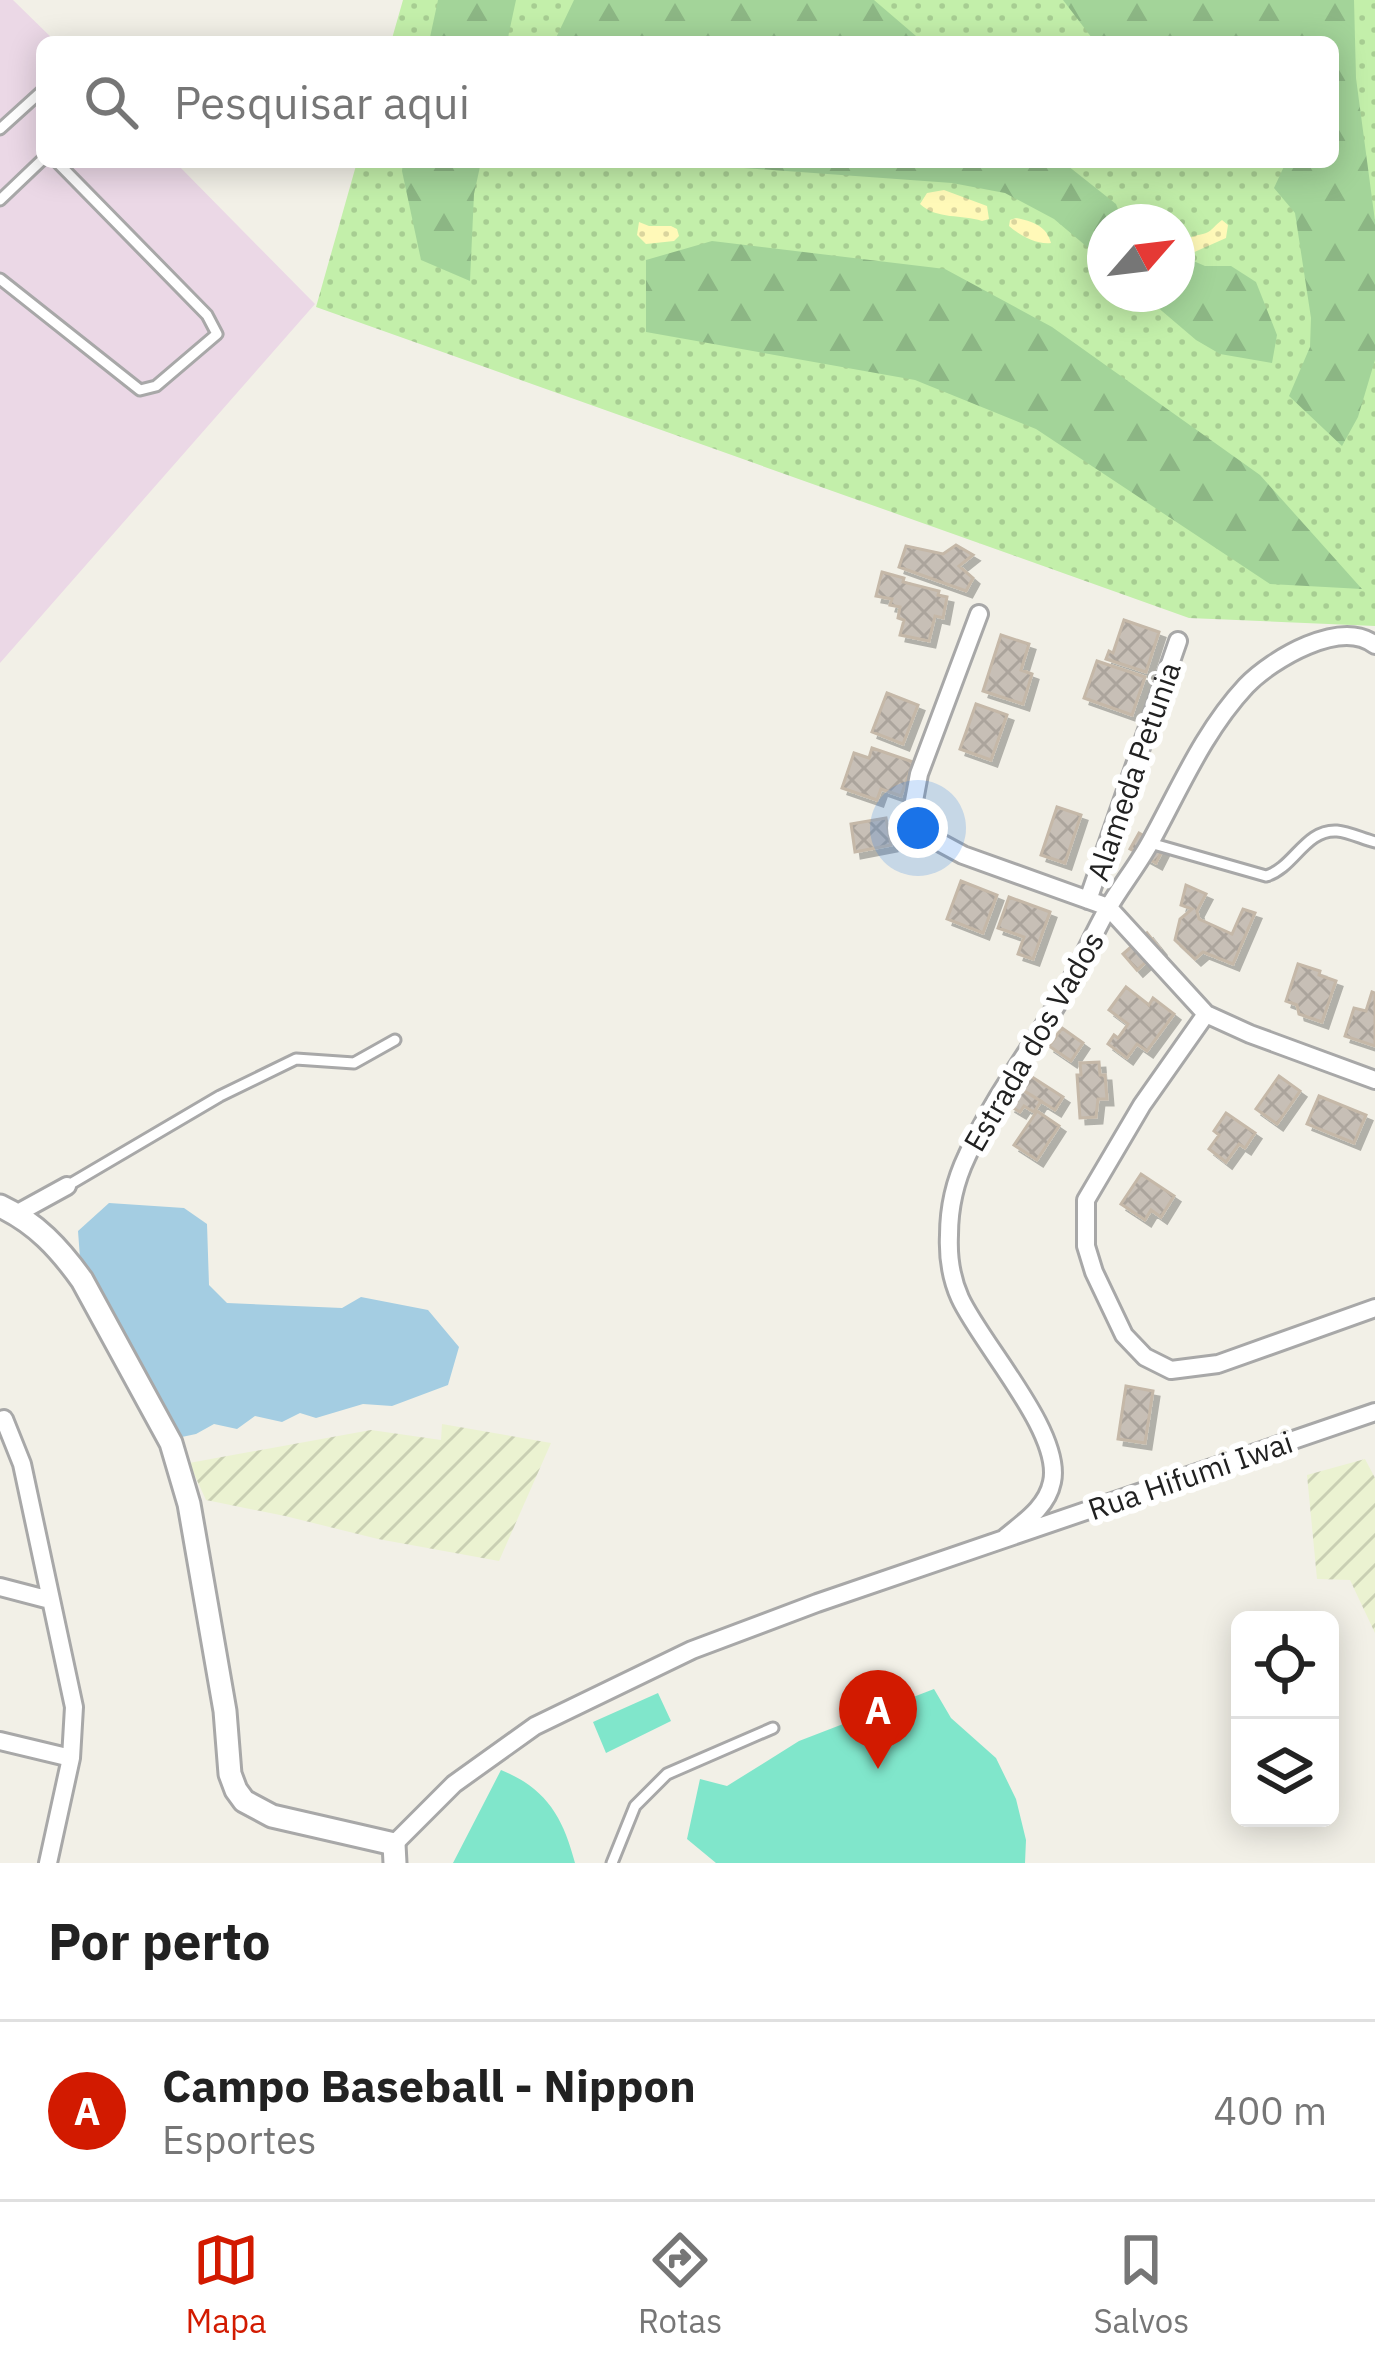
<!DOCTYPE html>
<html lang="pt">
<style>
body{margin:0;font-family:"IBM Plex Sans",sans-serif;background:#f6f6f6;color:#222}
.controls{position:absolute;right:36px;bottom:36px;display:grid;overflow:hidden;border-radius:18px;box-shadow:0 6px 30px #0003}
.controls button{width:108px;height:108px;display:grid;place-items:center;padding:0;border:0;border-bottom:3px solid #e0e0e0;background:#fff;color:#222;font:60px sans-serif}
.compass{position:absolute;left:1087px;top:204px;width:108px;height:108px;border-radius:50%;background:#fff;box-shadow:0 6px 30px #0003;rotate:62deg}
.you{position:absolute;left:918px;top:828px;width:42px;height:42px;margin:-30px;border:9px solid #fff;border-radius:50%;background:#1a73e8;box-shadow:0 0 0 18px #1a73e833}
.badge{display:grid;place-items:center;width:78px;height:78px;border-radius:50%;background:#d21a00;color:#fff;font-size:39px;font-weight:700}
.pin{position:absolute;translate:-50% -99px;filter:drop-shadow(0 3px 6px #0008)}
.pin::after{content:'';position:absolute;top:63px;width:42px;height:36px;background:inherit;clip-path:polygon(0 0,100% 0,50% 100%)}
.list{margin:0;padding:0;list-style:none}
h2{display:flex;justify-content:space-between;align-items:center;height:156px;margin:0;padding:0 48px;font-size:51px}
h2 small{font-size:39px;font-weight:400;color:#767676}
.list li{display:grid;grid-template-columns:78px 1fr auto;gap:36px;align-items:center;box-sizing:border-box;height:180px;padding:0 48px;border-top:3px solid #e0e0e0}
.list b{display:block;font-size:45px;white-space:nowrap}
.list p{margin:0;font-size:39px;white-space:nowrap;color:#767676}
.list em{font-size:39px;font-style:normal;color:#767676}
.icon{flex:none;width:66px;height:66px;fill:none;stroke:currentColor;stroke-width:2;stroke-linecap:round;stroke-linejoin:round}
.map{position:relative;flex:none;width:1375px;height:1863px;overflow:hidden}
.search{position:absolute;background:#fff;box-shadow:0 6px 30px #0003;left:36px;right:36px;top:36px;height:132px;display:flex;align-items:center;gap:30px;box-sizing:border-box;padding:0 42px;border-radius:18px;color:#767676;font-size:45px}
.sheet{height:336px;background:#fff}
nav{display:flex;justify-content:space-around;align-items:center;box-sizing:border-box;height:168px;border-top:3px solid #e0e0e0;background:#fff;font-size:33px;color:#767676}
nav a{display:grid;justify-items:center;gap:6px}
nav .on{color:#d21a00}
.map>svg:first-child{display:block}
.industrial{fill:#ebd8e6}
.farmland{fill:url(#farmland-furrows)}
.grass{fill:url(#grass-dots);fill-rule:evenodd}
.forest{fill:url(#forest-firs)}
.sand{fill:url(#sand-dots)}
.pitch{fill:#80e6cb}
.water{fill:#a4cde2}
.building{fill:url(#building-cross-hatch);stroke:#c5b8a8;stroke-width:3;filter:url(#shadow)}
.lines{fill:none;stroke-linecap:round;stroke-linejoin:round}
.service-casing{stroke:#a8a8a8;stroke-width:15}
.minor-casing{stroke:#a8a8a8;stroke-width:22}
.tertiary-casing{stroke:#a8a8a8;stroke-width:27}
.service{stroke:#fff;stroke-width:9}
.minor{stroke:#fff;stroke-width:16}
.tertiary{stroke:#fff;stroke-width:21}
.labels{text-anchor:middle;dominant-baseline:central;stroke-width:12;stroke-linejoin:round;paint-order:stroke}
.street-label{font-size:30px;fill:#212121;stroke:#fff}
</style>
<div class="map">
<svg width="1375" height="1863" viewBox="0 0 1375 1863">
<defs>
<pattern id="farmland-furrows" width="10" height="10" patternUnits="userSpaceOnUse" patternTransform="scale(3)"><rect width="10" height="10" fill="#ebf2d1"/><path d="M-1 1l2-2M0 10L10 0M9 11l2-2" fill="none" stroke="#c9cfb3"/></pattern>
<pattern id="grass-dots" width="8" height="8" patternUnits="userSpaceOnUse" patternTransform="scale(3)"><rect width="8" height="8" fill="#c3efaa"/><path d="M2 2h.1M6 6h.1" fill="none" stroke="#a7cd92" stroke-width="1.8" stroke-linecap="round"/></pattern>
<pattern id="forest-firs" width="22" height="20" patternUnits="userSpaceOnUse" patternTransform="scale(3)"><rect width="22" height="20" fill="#a3d499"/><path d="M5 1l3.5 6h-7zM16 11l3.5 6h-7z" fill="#8cb684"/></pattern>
<pattern id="sand-dots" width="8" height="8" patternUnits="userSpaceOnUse" patternTransform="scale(3)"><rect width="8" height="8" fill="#fff9b8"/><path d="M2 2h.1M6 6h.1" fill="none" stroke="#dad59e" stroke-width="1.8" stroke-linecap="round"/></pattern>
<pattern id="building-cross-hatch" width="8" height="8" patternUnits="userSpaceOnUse" patternTransform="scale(3)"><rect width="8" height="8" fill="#c7bfb6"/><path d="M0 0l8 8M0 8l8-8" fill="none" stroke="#aba49c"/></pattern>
<filter id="shadow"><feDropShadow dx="6" dy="6" stdDeviation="0" flood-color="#0004"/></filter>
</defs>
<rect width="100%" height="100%" fill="#f2f0e7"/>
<path class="industrial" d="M 0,0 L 13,0 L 56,42 L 42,42 L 42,162 L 175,162 L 315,304 L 0,663 Z"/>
<path class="farmland" d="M 442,1424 L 551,1443 L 499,1561 L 378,1539 L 285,1516 L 206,1500 L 189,1463 L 371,1430 L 441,1440 Z
M 1365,1459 L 1375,1478 L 1375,1633 L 1350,1580 L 1317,1579 L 1307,1475 Z"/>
<path class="grass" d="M 403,0 L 1375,0 L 1375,626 L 1189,618 L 316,307 L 357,162 L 1333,162 L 1333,42 L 391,42 ZM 1105,222 L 1177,222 L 1177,294 L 1105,294 Z"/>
<path class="forest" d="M 438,0 L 516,0 L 507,42 L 429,42 Z
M 574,0 L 874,0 L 923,42 L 554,42 Z
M 1063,0 L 1354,0 L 1356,78 L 1375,221 L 1375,360 L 1358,417 L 1342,446 L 1289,396 L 1310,347 L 1311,318 L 1295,213 L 1274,188 L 1286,162 L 1333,162 L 1333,42 L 1095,42 Z
M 403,162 L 481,162 L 474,194 L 470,281 L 421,260 L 402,171 Z
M 697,162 L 1063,162 L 1116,204 L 1123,222 L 1105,222 L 1105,262 L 1054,219 L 1005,193 L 952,183 L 702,165 Z
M 712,241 L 945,269 L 1052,327 L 1260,475 L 1362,589 L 1270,584 L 1036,429 L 915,380 L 646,332 L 646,260 Z
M 1177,249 L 1182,256 L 1205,266 L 1231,266 L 1256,282 L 1277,335 L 1272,363 L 1220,354 L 1196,340 L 1142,294 L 1177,294 Z"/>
<path class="sand" d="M 944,190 L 987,206 L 989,219 L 982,221 C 962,214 937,220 920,204 L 927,193 Z
M 1016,218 C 1032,221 1047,226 1051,243 C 1037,245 1019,235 1009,226 L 1010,220 Z
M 1222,220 L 1228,225 L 1226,238 L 1190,254 L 1185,250 C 1187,234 1194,237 1206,233 C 1212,231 1216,224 1222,220 Z
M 639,222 L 649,226 L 671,226 L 677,229 L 679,236 L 674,241 L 646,244 L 637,235 Z"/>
<path class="pitch" d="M 934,1689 L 951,1718 L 996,1758 L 1016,1799 L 1026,1840 L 1025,1863 L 716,1863 L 687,1839 L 700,1779 L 727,1786 L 799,1741 Z
M 658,1693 L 671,1721 L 606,1753 L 593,1722 Z
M 501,1770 C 546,1788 563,1817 575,1863 L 453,1863 Z"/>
<path class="water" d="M 109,1203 L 184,1208 L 207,1224 L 209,1285 L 227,1303 L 342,1308 L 361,1297 L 428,1310 L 459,1347 L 448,1385 L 392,1406 L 363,1404 L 316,1418 L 300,1413 L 282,1422 L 255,1416 L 237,1429 L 214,1424 L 196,1434 L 177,1438 L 80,1258 L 78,1231 Z"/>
<path class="building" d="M 956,545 L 973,555 L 959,566 L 973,578 L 966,591 L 899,567 L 906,546 L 943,554 Z
M 882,572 L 904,578 L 903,582 L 939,591 L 938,595 L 947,597 L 943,618 L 935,616 L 929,641 L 900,635 L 904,620 L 898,618 L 900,607 L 890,605 L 892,599 L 876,596 Z
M 1124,620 L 1159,632 L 1146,672 L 1106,659 L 1109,651 L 1113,653 Z
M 1001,635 L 1029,644 L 1021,670 L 1032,674 L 1023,704 L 983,691 Z
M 1097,661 L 1145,677 L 1132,715 L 1084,698 Z
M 887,693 L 918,705 L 903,744 L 872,732 Z
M 976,704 L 1007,715 L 991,760 L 960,749 Z
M 872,748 L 913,762 L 901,796 L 881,789 L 877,800 L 842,788 L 854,753 L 869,758 Z
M 1057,807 L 1081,815 L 1065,863 L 1041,855 Z
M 886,818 L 891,845 L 855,852 L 851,824 Z
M 1139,833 L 1164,847 L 1156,863 L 1130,849 Z
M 961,881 L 997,895 L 983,933 L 947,919 Z
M 1186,885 L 1206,894 L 1197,911 L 1199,919 L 1232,934 L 1243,909 L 1255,913 L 1233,964 L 1203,952 L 1195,959 L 1175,940 L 1180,919 L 1192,909 L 1181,905 Z
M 1009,897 L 1050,912 L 1033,959 L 1018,954 L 1024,937 L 998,928 Z
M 1147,933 L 1160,949 L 1137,970 L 1123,954 Z
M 1298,964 L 1320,971 L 1319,975 L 1336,981 L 1322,1022 L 1299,1014 L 1297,1005 L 1286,1001 Z
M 1126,987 L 1149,1005 L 1153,998 L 1174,1014 L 1147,1051 L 1137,1044 L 1127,1058 L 1108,1044 L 1114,1035 L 1118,1038 L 1128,1024 L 1109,1010 Z
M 1372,992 L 1375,993 L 1375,1046 L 1345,1036 L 1354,1008 L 1366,1011 Z
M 1062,1028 L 1083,1043 L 1071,1061 L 1049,1046 Z
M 1099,1062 L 1100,1075 L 1105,1075 L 1107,1099 L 1098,1099 L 1096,1117 L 1080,1118 L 1077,1075 L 1081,1075 L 1080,1063 Z
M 1029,1075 L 1063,1097 L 1055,1110 L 1021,1089 Z
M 1279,1076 L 1300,1091 L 1277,1124 L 1256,1109 Z
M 1021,1089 L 1041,1101 L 1034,1112 L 1024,1106 L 1020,1112 L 1010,1106 Z
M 1319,1096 L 1366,1115 L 1354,1143 L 1307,1124 Z
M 1037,1111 L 1059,1126 L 1037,1160 L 1014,1145 Z
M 1226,1113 L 1255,1133 L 1245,1148 L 1239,1144 L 1226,1162 L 1209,1149 L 1219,1135 L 1214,1131 Z
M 1141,1174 L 1174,1196 L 1161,1217 L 1151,1210 L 1145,1220 L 1121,1204 Z
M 1126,1386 L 1153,1391 L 1145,1443 L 1118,1439 Z"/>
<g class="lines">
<defs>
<path id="service" d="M 0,129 L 42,91
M 0,200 L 42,160
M 0,279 L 140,390 L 156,386 L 217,334 L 207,315 L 57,162
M 1150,843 L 1266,876 C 1294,868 1305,829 1337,831 C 1349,832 1363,839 1375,842
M 67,1186 L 220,1096 L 296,1059 L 354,1063 L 395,1040
M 612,1863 L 635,1806 L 667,1774 L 773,1728"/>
<path id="minor" d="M 979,614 L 919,774 L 914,801 L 918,815 L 939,842 L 963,855 L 1108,907 L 1206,1014 L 1250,1034 L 1375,1080
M 1088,900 L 1178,641
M 1206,1014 L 1142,1105 L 1086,1200 L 1086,1246 L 1094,1272 L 1124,1335 L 1145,1357 L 1171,1370 L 1218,1364 L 1375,1308
M 16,1214 L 67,1186
M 4,1419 L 22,1464 L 74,1707 L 71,1758 L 48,1863
M 1006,1537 C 1024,1522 1047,1507 1052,1482 C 1063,1433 981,1344 960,1298 C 951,1278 948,1256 949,1235 C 949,1208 955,1181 967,1156 C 995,1092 1041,1037 1074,975 C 1085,954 1095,931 1107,910 C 1120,887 1138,865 1151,841 C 1180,788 1204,731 1246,686 C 1272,659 1341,618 1375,645
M 0,1587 L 50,1600
M 0,1741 L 71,1758
M 394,1844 L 454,1784 L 535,1726 L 692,1650 L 817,1603 L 1375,1412"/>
<path id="tertiary" d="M 0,1206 C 36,1223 59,1248 82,1280 L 171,1443 L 189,1504 L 225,1711 L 230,1774 L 236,1790 L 244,1801 L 272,1816 L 394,1844 L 395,1863"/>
</defs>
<use href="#service" class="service-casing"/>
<use href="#minor" class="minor-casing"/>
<use href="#tertiary" class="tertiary-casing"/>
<use href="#service" class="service"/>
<use href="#minor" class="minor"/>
<use href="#tertiary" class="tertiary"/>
</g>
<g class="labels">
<g class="street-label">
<text transform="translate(1133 771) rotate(-71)">Alameda Petunia</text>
<text transform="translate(1033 1041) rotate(-60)">Estrada dos Vados</text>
<text transform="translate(1190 1475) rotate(-19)">Rua Hifumi Iwai</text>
</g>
</g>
</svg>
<div class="controls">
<button><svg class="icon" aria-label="locate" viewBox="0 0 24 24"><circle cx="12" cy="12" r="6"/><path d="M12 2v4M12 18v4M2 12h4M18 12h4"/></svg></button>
<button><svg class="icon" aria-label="layers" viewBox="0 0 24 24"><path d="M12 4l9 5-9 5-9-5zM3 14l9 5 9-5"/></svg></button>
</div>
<svg class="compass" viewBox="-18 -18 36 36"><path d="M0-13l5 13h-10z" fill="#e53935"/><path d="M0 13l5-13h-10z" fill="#767676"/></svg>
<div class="you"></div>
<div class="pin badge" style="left:878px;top:1769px">A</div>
<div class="search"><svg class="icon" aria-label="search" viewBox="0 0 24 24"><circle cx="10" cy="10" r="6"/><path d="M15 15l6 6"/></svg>Pesquisar aqui</div>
</div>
<section class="sheet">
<h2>Por perto<small></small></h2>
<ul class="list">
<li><span class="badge">A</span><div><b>Campo Baseball - Nippon</b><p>Esportes</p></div><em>400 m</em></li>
</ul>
</section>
<nav>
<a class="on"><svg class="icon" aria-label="map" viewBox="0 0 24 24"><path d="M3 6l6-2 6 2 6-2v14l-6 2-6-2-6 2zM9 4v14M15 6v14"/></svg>Mapa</a>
<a><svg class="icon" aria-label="directions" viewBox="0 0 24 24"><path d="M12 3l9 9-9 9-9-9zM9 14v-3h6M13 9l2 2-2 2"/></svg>Rotas</a>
<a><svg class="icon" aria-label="saved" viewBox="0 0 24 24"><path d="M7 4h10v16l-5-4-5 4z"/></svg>Salvos</a>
</nav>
